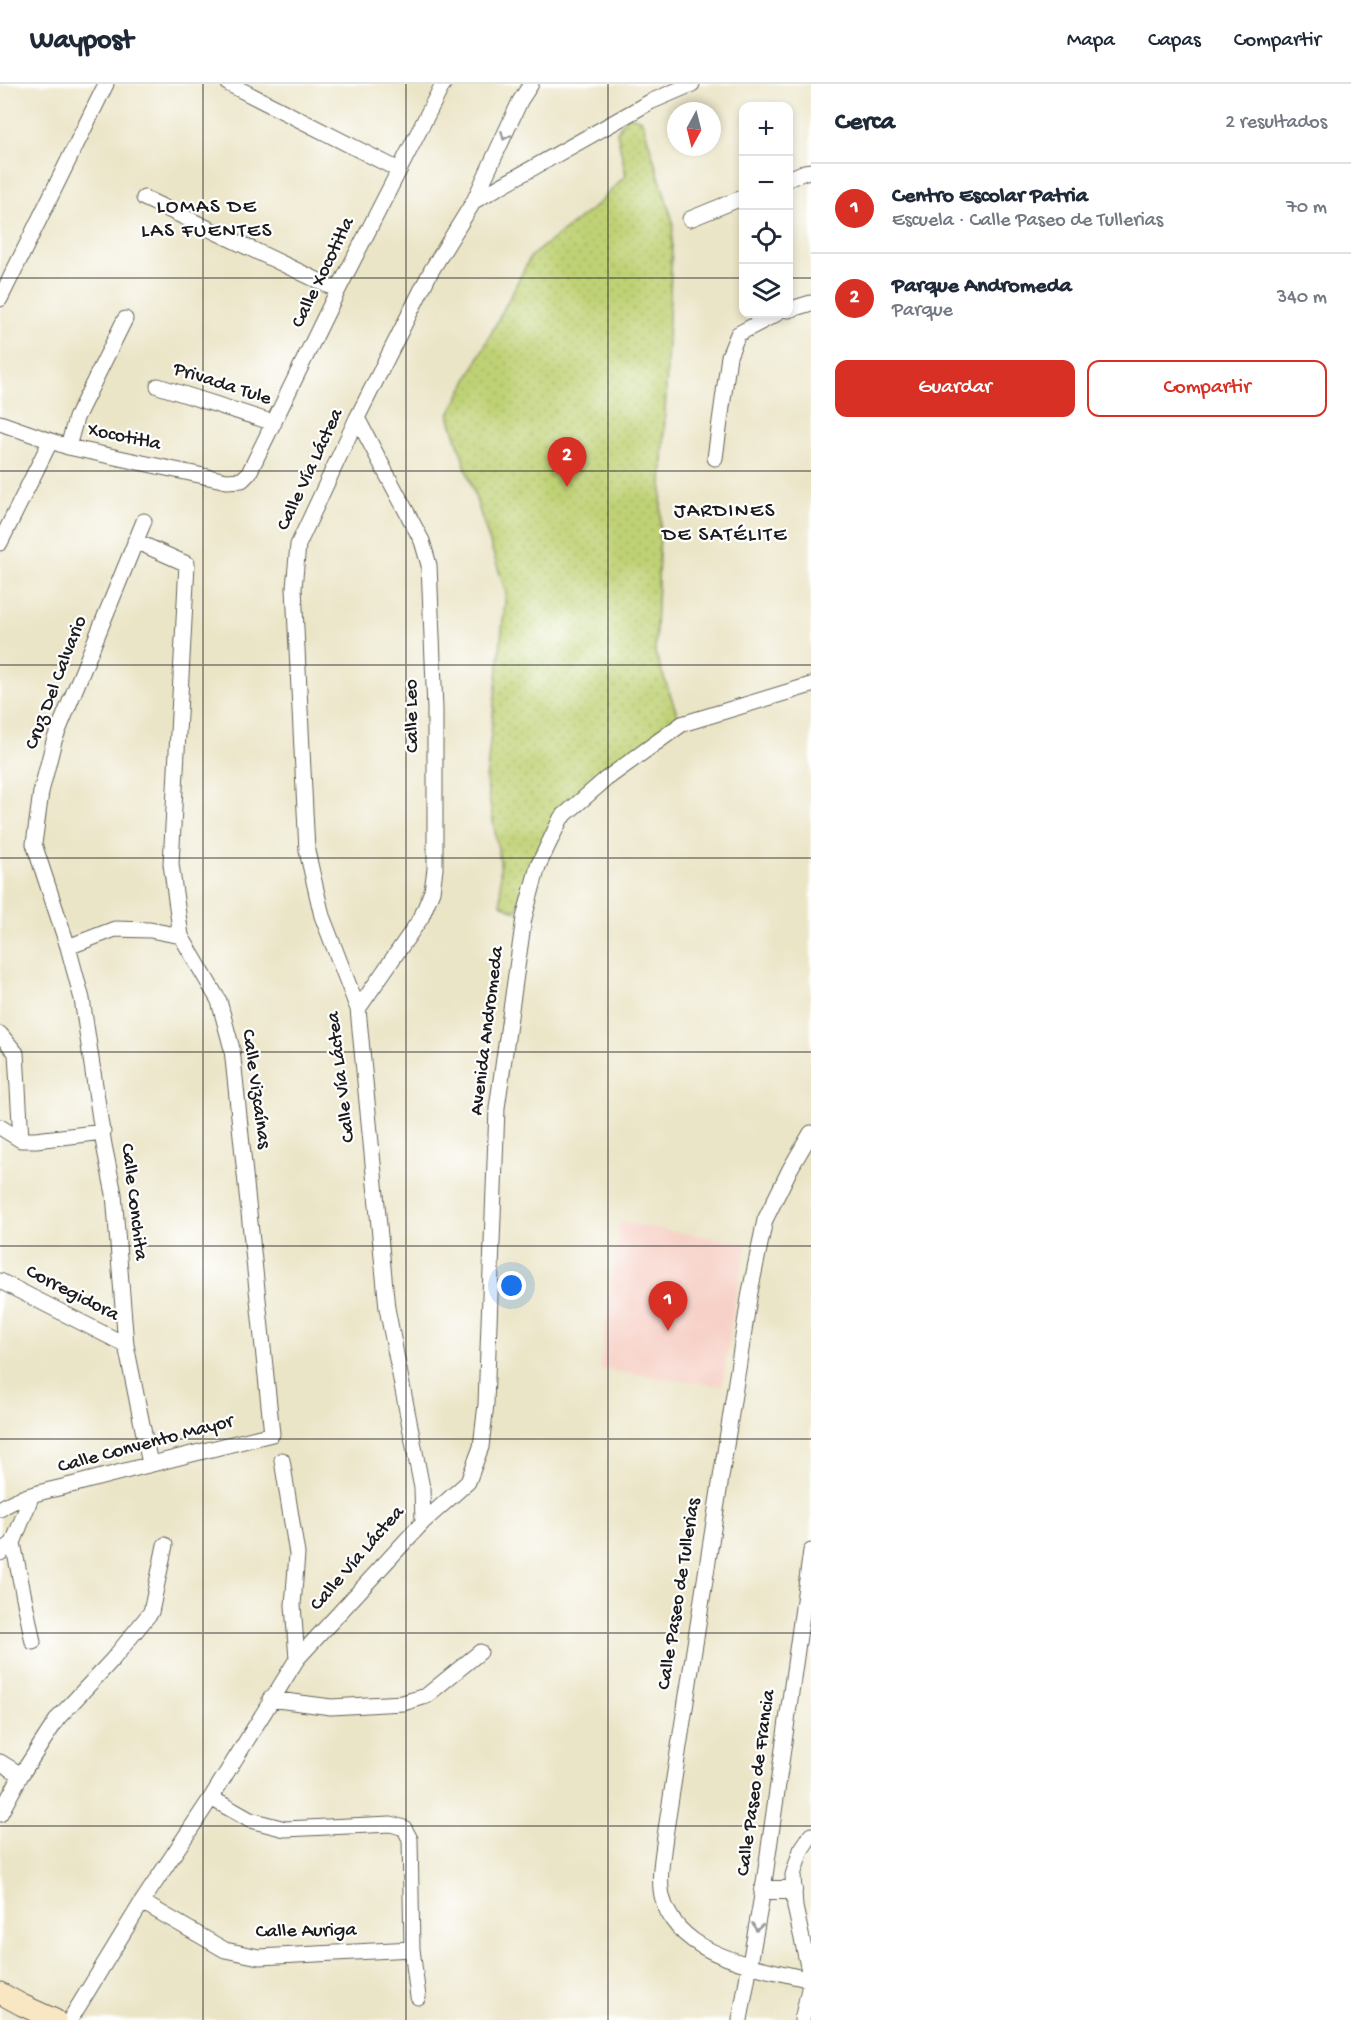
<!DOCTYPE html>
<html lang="es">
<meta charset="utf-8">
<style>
body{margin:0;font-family:"Gochi Hand",sans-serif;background:#f6f6f7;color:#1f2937}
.controls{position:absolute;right:18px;top:18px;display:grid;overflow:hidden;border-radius:12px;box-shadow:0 3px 9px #0003}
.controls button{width:54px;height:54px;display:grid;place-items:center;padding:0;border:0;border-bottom:2px solid #e0e1e3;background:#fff;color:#1f2937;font:30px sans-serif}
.compass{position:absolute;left:667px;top:18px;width:54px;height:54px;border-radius:50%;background:#fff;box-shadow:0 3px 9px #0003;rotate:187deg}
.you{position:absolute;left:512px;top:1202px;width:21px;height:21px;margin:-15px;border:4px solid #fff;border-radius:50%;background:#1a73e8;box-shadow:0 0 0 9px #1a73e833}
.badge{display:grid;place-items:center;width:39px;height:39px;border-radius:50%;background:#d93025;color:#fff;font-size:20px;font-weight:700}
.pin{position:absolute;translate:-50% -50px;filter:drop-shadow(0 2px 3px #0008)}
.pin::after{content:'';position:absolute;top:32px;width:21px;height:18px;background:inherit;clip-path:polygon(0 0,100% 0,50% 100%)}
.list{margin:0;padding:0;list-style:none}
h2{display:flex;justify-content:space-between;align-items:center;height:78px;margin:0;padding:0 24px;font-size:26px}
h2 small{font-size:20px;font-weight:400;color:#747a83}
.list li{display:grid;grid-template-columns:39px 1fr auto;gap:18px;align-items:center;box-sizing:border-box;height:90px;padding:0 24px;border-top:2px solid #e0e1e3}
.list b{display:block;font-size:22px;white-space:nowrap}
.list p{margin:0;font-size:20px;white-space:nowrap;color:#747a83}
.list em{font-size:20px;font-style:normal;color:#747a83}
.actions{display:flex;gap:12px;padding:18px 24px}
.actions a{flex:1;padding:14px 0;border:2px solid #d93025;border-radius:12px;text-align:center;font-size:21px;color:#d93025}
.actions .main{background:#d93025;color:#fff}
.icon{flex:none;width:33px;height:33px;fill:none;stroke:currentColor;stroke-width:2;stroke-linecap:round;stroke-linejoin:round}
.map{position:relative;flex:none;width:811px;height:1936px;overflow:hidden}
header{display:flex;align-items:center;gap:36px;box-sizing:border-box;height:84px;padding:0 30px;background:#fff;border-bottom:2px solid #e0e1e3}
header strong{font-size:28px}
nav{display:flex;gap:33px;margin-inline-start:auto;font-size:21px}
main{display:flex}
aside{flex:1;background:#fff}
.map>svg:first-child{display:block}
.built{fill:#f7d1c7}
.grass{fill:url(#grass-dots);stroke:#6e7648;stroke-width:1.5}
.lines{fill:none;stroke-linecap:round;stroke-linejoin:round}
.minor-casing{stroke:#646258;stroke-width:17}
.tertiary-casing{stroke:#646258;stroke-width:20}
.secondary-casing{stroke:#646258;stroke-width:23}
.minor{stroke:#fff;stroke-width:15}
.tertiary{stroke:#fff;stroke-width:18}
.secondary{stroke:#f9e7c3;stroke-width:21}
.oneway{stroke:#999}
.grid{fill:none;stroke:#1c1c1c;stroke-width:1.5;stroke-opacity:0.55}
.labels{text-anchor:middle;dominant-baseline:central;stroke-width:4.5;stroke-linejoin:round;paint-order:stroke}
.street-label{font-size:20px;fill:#1c1c1c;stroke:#fff}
.neighbourhood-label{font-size:21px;letter-spacing:1.5px;fill:#1c1c1c;stroke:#fff}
</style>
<header>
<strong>Waypost</strong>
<nav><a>Mapa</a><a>Capas</a><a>Compartir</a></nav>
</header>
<main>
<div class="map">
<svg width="811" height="1936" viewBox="0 0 811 1936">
<defs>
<pattern id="grass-dots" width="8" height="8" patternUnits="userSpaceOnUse" patternTransform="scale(1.5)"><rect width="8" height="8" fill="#bfd175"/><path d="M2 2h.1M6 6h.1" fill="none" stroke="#a4b365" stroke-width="1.8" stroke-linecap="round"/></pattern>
</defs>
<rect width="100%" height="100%" fill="#fff"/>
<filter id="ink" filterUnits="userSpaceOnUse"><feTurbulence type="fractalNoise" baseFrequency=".0167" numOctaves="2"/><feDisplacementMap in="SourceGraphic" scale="12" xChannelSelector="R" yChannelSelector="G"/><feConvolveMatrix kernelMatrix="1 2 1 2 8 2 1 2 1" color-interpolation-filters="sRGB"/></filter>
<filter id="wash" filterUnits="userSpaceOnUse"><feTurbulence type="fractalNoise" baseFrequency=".008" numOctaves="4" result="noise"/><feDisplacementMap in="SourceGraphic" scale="24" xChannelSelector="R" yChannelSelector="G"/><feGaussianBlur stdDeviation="1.35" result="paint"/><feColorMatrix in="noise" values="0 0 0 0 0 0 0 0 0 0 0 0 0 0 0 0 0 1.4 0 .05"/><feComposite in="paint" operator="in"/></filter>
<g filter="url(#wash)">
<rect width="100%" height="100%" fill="#ebe5c7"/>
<path class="built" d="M 620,1138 L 747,1160 L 736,1210 L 722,1302 L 600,1285 Z"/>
<path class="grass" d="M 627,31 L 642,36 L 673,138 L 655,569 L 680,637 L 559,729 L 537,770 L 516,828 L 501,820 L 500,777 L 486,696 L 506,509 L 449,331 L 531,172 L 598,120 L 626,91 L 617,48 Z"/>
</g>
<g filter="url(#ink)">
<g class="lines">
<defs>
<path id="minor" d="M 229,0 L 399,86
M 788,95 L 805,88 L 811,87
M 144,114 L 338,206
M 474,117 L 650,18 L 692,0
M 690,135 L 744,113
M 0,215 L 106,0
M 788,226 L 811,219
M 158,302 L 274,339
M 357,334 L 422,457 L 429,481 L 435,625 L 435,785 L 432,807 L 421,834 L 358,925
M 0,339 L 68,363 L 227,397 L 242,396 L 249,389 L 338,206 L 443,0
M 68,363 L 76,334 L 125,235
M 715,374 L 729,272 L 738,250 L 776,230
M 144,437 L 54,657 L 41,708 L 34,760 L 68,863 L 82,915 L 104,1061 L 114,1110 L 126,1261 L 150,1380
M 0,459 L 50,358
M 68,863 L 115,845 L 150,846 L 181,852
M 0,950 L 16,969 L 21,1056
M 0,1043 L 21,1056 L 36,1056 L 103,1048
M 811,1049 L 790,1085 L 765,1136 L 750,1208 L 665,1752 C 663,1771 658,1792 662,1812 C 677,1874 760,1883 811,1896
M 0,1197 L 126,1261
M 282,1376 L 297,1470 L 293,1521 L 297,1575
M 0,1425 C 22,1410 53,1406 79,1399 C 143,1382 207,1366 272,1350 L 232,965 L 219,917 L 181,852 L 171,780 L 187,480 L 135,457
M 423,1438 L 422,1404 L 387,1224 L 358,925 L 322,832 L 307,767 L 294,504 L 298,461 L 357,334 L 431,187 L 474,117 L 520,17 L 531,0
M 13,1459 L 33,1558
M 0,1469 L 13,1459 L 31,1413
M 270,1615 L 331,1623 L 403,1619 L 426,1612 L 480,1568
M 0,1678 L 21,1691
M 211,1714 L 250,1736 L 285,1745 L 391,1740 L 404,1744 L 410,1755 L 412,1865 L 418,1913
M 0,1730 L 21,1691 L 58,1634 L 113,1575 L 151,1528 L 165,1461
M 142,1818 L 225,1866 L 259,1873 L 412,1865
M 70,1936 L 142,1818 L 211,1714 L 297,1575 L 423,1438 L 468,1398 L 481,1363 L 486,1320 L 497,1024 L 524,834 L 538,782 L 561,734 L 606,695 L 682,640 L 811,601
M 740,1936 L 763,1806 L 811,1467
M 802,1936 L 811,1896 L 795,1823 L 793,1791 L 801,1766 L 811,1751"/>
<path id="tertiary" d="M 763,1806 L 793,1806"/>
<path id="secondary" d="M 0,1909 L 22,1921 L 55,1936"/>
</defs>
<use href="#minor" class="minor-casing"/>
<use href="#tertiary" class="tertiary-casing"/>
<use href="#secondary" class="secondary-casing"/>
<use href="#minor" class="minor"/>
<use href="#tertiary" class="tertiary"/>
<use href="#secondary" class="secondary"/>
</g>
<defs><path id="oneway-chevron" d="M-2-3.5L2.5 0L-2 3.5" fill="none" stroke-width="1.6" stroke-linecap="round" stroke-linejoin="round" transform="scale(1.5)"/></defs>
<g class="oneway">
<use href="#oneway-chevron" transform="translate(505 52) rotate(114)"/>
<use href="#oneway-chevron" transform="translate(757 1843) rotate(100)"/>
</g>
</g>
<path class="grid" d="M 203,0 L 203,1936M 406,0 L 406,1936M 608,0 L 608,1936M 0,194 L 744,194M 788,194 L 811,194M 0,387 L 811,387M 0,581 L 811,581M 0,774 L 811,774M 0,968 L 811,968M 0,1162 L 811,1162M 0,1355 L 811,1355M 0,1549 L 811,1549M 0,1742 L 811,1742"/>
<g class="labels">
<g class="street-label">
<text transform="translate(324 189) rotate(-64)">Calle Xocotitla</text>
<text transform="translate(222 301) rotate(18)">Privada Tule</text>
<text transform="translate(124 354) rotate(12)">Xocotitla</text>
<text transform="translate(311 386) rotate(-65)">Calle Vía Láctea</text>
<text transform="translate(57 599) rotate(-69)">Cruz Del Calvario</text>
<text transform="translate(413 632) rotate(-91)">Calle Leo</text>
<text transform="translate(488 947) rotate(-83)">Avenida Andromeda</text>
<text transform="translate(342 993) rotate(-97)">Calle Vía Láctea</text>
<text transform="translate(255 1005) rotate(82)">Calle Vizcaínas</text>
<text transform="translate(133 1118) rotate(83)">Calle Conchita</text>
<text transform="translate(72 1210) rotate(27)">Corregidora</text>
<text transform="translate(146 1361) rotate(-15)">Calle Convento Mayor</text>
<text transform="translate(358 1475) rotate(-49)">Calle Vía Láctea</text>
<text transform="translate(680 1510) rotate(-81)">Calle Paseo de Tullerias</text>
<text transform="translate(757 1699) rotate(-82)">Calle Paseo de Francia</text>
<text transform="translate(306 1848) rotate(-1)">Calle Auriga</text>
</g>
<g class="neighbourhood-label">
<text x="207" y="124">LOMAS DE<tspan x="207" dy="24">LAS FUENTES</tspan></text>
<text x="725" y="428">JARDINES<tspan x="725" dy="24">DE SATÉLITE</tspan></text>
</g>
</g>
</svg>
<div class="controls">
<button>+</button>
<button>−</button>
<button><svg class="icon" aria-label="locate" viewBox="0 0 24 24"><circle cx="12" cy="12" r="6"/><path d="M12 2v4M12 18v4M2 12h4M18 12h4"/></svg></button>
<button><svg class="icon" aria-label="layers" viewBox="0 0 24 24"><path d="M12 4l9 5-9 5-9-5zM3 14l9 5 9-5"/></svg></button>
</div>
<svg class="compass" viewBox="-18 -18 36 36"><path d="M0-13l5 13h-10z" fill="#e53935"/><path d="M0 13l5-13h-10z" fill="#747a83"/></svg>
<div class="you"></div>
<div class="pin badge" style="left:668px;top:1247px">1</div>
<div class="pin badge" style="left:567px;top:403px">2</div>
</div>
<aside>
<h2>Cerca<small>2 resultados</small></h2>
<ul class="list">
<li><span class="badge">1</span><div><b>Centro Escolar Patria</b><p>Escuela · Calle Paseo de Tullerias</p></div><em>70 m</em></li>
<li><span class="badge">2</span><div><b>Parque Andromeda</b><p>Parque</p></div><em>340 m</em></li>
</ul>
<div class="actions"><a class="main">Guardar</a><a>Compartir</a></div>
</aside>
</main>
